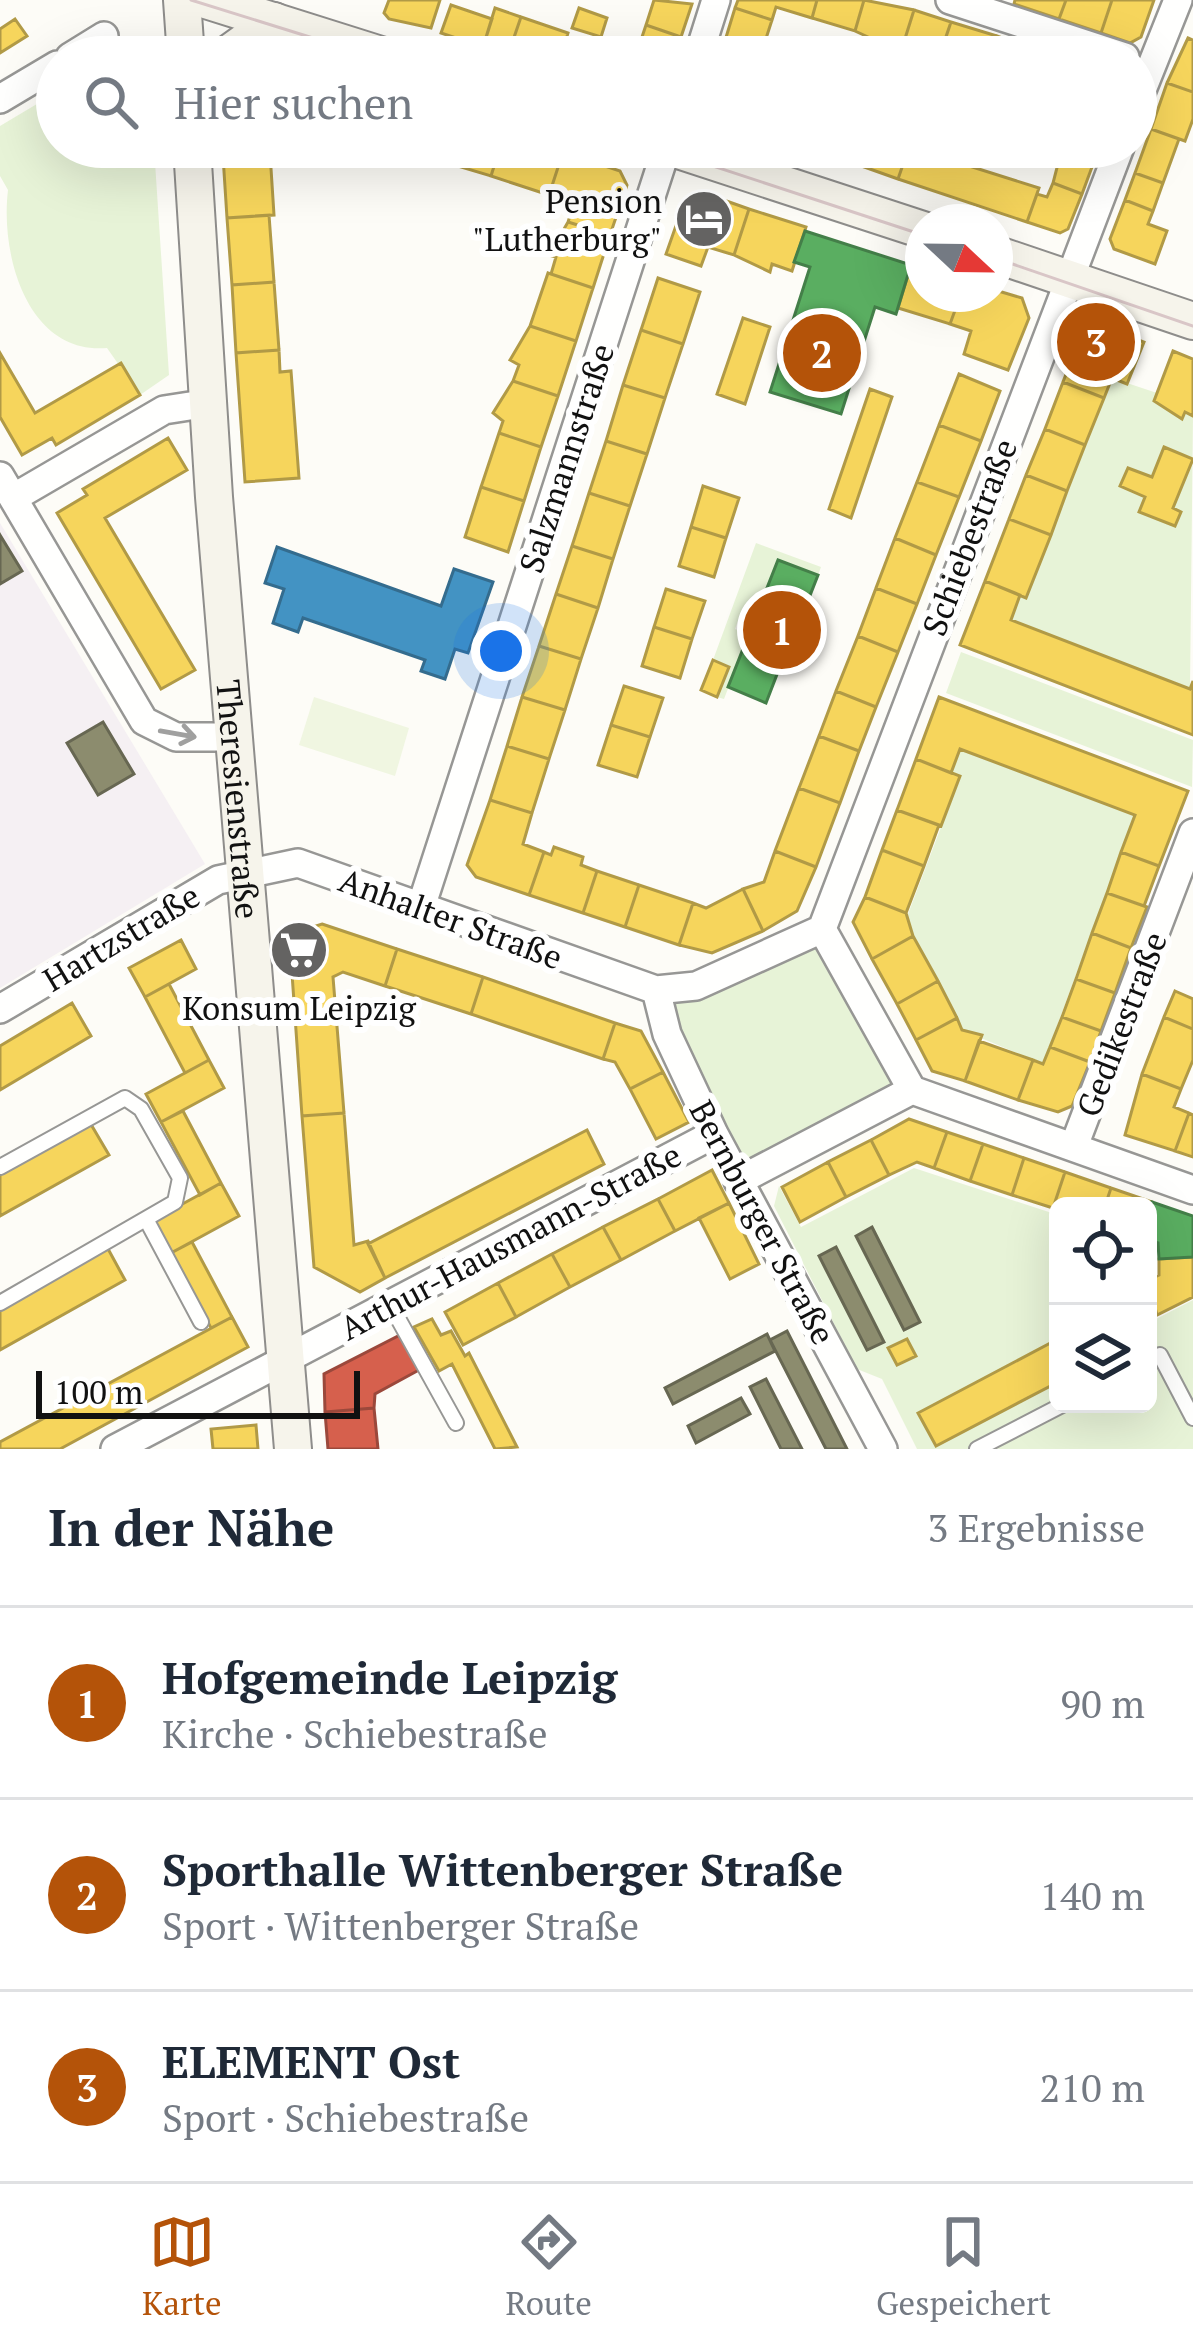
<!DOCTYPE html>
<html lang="de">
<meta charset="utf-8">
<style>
body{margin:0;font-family:"PT Serif",serif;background:#f2f2f3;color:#1f2937}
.controls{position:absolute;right:36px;bottom:36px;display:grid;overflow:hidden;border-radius:18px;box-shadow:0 12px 48px #0002}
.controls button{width:108px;height:108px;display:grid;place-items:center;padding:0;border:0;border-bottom:3px solid #e0e1e3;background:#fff;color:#1f2937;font:60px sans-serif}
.compass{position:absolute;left:905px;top:204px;width:108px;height:108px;border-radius:50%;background:#fff;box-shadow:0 12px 48px #0002;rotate:112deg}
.scale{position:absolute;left:36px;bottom:30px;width:324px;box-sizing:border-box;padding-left:12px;border:6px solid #111;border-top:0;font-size:33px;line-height:42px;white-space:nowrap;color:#111;-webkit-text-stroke:9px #fff;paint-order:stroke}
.you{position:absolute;left:501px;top:651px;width:42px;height:42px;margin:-30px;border:9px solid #fff;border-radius:50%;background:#1a73e8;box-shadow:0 0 0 18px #1a73e833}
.badge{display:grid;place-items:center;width:78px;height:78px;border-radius:50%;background:#b45309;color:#fff;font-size:39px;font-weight:700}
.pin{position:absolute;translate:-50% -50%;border:6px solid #fff;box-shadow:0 3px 12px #0006}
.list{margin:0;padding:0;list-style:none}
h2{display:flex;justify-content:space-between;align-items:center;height:156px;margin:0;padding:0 48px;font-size:51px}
h2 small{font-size:39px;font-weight:400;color:#747a83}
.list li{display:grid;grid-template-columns:78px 1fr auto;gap:36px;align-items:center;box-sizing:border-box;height:192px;padding:0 48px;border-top:3px solid #e0e1e3}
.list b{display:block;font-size:45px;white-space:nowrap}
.list p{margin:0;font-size:39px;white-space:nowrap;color:#747a83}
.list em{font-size:39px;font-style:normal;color:#747a83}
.icon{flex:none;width:66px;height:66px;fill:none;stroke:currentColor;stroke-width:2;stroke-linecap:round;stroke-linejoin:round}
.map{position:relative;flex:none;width:1193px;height:1449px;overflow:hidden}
.search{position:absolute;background:#fff;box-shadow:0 12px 48px #0002;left:36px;right:36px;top:36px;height:132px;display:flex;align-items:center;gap:30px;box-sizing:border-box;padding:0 42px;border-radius:66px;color:#747a83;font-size:45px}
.sheet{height:732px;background:#fff}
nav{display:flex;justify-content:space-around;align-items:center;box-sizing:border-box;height:168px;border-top:3px solid #e0e1e3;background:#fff;font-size:33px;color:#747a83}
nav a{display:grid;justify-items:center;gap:6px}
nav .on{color:#b45309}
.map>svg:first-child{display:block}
.industrial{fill:#f5f0f3}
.green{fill:#e7f3d7}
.pitch{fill:#f0f6e1}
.homes{fill:#f6d55c;stroke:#b19a46;stroke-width:3}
.shops{fill:#d6604d;stroke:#9b483b;stroke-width:3}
.schools{fill:#4393c3;stroke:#346c8e;stroke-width:3}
.public{fill:#5aae61;stroke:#447f49;stroke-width:3}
.industry{fill:#8c8c6e;stroke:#676752;stroke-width:3}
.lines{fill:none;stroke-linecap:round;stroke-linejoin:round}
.service-casing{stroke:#979795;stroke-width:18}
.minor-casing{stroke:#979795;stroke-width:32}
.secondary-casing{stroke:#8e8d8b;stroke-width:40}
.service{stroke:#fffffe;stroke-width:14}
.minor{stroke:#fffffe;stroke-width:27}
.secondary{stroke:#f6f4eb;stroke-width:36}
.tram{stroke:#d9c6c7;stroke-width:3}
.oneway{stroke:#a0a09f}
.labels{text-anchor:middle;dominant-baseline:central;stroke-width:12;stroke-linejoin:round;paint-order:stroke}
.poi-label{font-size:33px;fill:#111;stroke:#fff;text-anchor:end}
.street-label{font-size:33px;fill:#111;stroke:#fff}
</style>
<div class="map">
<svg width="1193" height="1449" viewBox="0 0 1193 1449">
<rect width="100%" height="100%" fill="#fdfcf7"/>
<path class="industrial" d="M 0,523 L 205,864 L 0,988 Z"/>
<path class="green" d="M 57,92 L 57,147 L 154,147 L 169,375 L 140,395 L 107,348 C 28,355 0,256 8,190 L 0,176 L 0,126 Z
M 1112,378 L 1157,393 L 1154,401 L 1193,416 L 1190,689 L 1011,620 L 1020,595 L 1027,597 Z
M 756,543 L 821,567 L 818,575 L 778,561 L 757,614 L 742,610 L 735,629 L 749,634 L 724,699 L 717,697 L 729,667 L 713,660 Z
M 961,652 L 1193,740 L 1192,787 L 946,693 Z
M 960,749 L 1135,815 L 1043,1064 L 962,1030 L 905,922 L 960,777 L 951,773 Z
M 822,929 L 912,1090 L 738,1181 L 656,990 Z
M 914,1168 L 1058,1215 L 1058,1404 L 1148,1404 L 1148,1311 L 1154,1320 L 1193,1300 L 1193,1449 L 917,1449 L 882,1379 L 857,1369 L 774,1206 L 779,1186 L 801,1227 Z"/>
<path class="pitch" d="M 314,697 L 409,728 L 395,776 L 299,745 Z"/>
<path class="homes" d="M 389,0 L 440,0 L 431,28 L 389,19 L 384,13 Z
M 654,0 L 692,4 L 681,37 L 646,25 Z
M 738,0 L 817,0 L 812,18 L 776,7 L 772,20 L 735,8 Z
M 817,0 L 864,0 L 855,31 L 812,18 Z
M 864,0 L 914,10 L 903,45 L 894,42 L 892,48 L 855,31 Z
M 1015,0 L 1066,0 L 1059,19 L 1014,4 Z
M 1066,0 L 1112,0 L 1101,33 L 1059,19 Z
M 1112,0 L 1154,0 L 1141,37 L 1130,43 L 1101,33 Z
M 451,5 L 492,19 L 483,47 L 441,33 Z
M 495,8 L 521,17 L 508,55 L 483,47 Z
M 579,8 L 607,18 L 601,37 L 572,28 Z
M 735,8 L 772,20 L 760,57 L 720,57 Z
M 914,10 L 951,22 L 939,57 L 913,56 L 915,48 L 903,45 Z
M 521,17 L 568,33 L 561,57 L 508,55 Z
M 15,19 L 27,36 L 0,53 L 0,29 Z
M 951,22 L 997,36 L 990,57 L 940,55 Z
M 646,25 L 681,37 L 674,57 L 639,46 Z
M 997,36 L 1052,57 L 990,57 Z
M 1188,38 L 1193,40 L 1193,92 L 1167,83 Z
M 791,40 L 822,51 L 820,57 L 785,57 Z
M 1167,83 L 1193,92 L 1193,119 L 1185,141 L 1151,129 Z
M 1151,129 L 1179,139 L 1163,183 L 1135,173 Z
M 222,147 L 274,147 L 275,153 L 223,156 Z
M 394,147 L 500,147 L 491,176 Z
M 500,147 L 563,152 L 549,195 L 491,176 Z
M 858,147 L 909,147 L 898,179 L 853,163 Z
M 909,147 L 1039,188 L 1027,222 L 898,179 Z
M 1066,147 L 1099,147 L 1092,167 L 1062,156 Z
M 563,152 L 620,171 L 627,185 L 610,235 L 568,222 L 576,198 L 566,201 L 549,195 Z
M 270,153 L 274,215 L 227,218 L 223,156 Z
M 1060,156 L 1092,167 L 1082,194 L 1053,183 Z
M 1135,173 L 1163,183 L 1153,211 L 1125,200 Z
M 1053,183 L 1082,194 L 1068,229 L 1060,233 L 1027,222 L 1037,194 L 1047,197 Z
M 701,192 L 749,209 L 734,255 L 708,247 L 701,266 L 666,254 L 685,200 Z
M 1125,200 L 1153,211 L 1148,224 L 1167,231 L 1155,264 L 1114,249 L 1110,239 Z
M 749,209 L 806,227 L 792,271 L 772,264 L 770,272 L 734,255 Z
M 269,215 L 274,282 L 232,285 L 227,218 Z
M 568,222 L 610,235 L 593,288 L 551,274 L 556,257 L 549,255 Z
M 911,265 L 923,269 L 923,294 L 961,294 L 950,324 L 898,308 Z
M 548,273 L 593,288 L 576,341 L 530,326 Z
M 658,278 L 700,292 L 683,344 L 641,330 Z
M 274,282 L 279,350 L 236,353 L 232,285 Z
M 995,290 L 1022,298 L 1029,318 L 1008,370 L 964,354 L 971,331 L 950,324 L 961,294 Z
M 743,318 L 770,327 L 745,404 L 717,394 Z
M 1097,324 L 1144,342 L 1127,384 L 1112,378 L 1104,398 L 1063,382 L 1084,329 Z
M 530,326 L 576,341 L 558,396 L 513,381 L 519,365 L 510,360 Z
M 641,330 L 683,344 L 665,398 L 623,385 Z
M 279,350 L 280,372 L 291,371 L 299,478 L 245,482 L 236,353 Z
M 1173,351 L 1193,359 L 1193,416 L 1185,412 L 1182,419 L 1154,401 Z
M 0,353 L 35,413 L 121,363 L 140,395 L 56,445 L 52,438 L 22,455 L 0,417 Z
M 959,374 L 1000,391 L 981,441 L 939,425 Z
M 513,381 L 558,396 L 541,447 L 499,433 L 503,421 L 493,413 Z
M 1063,382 L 1104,398 L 1085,445 L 1045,429 Z
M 623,385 L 665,398 L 647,454 L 606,441 Z
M 870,389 L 892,397 L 851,518 L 829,509 Z
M 939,425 L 981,441 L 959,497 L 917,482 Z
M 1045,429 L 1085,445 L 1067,491 L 1026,475 Z
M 499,433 L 541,447 L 524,501 L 481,487 Z
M 168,438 L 187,470 L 105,518 L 195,670 L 161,689 L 57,513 L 87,495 L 83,489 Z
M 606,441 L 647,454 L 630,506 L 589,493 Z
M 1164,447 L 1193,459 L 1173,508 L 1181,512 L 1175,526 L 1139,512 L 1145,497 L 1120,486 L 1128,468 L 1152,477 Z
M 1026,475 L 1067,491 L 1051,535 L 1009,519 Z
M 917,482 L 959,497 L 936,555 L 895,538 Z
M 703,486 L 739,498 L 726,538 L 691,527 Z
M 481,487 L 524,501 L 508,552 L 465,537 Z
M 589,493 L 630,506 L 613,559 L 572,546 Z
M 1009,519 L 1051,535 L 1026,598 L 985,581 Z
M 691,527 L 726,538 L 714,577 L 679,566 Z
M 895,538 L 936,555 L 917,604 L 876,588 Z
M 572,546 L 613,559 L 598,608 L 556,594 Z
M 985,581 L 1020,595 L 1011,620 L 1190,689 L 1193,681 L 1193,735 L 960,645 Z
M 876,588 L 917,604 L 898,652 L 858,636 Z
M 666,589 L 705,601 L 692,639 L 654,627 Z
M 556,594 L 598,608 L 581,659 L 539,646 Z
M 654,627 L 692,639 L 680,678 L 642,666 Z
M 858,636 L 898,652 L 876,707 L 836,691 Z
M 539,646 L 581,659 L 565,710 L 522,697 Z
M 713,660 L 729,667 L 717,697 L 701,690 Z
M 624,686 L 663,698 L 650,737 L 611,725 Z
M 836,691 L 876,707 L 859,751 L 819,736 Z
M 522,697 L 565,710 L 549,759 L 507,746 Z
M 939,697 L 1188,791 L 1159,866 L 1121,852 L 1135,815 L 960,749 L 951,773 L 916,759 Z
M 611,725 L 650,737 L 637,777 L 598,765 Z
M 819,736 L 859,751 L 840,803 L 799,788 Z
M 507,746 L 549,759 L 532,813 L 490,800 Z
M 916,759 L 960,776 L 941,826 L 897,810 Z
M 799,788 L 840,803 L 816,867 L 775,851 Z
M 490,800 L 532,813 L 523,844 L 544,852 L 529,895 L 476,877 L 467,865 Z
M 897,810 L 939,825 L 924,866 L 882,850 Z
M 554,847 L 583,857 L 581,865 L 597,871 L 583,913 L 529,895 L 544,852 L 551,855 Z
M 882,850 L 924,866 L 906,913 L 865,897 Z
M 775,851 L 816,867 L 797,911 L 763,931 L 743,889 L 764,882 Z
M 1121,852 L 1159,866 L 1144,906 L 1107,893 Z
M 597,871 L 639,885 L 625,927 L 583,913 Z
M 639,885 L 693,903 L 679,945 L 625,927 Z
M 743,889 L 763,931 L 712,953 L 679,945 L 693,903 L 706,908 Z
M 1107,893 L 1147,907 L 1131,948 L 1092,933 Z
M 865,897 L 906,913 L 913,936 L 872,959 L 853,922 Z
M 322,924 L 397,949 L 385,986 L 343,972 L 333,977 L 344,1113 L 302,1116 L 290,945 L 303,930 Z
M 1092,933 L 1131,948 L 1115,993 L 1076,979 Z
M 913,936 L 938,981 L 897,1004 L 872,959 Z
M 181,940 L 196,969 L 145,997 L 129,968 Z
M 397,949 L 483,977 L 471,1014 L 385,986 Z
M 483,977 L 615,1023 L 603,1059 L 471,1014 Z
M 1076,979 L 1115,993 L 1101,1031 L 1062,1017 Z
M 938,981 L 957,1018 L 916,1040 L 897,1004 Z
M 169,984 L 209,1060 L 185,1073 L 145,997 Z
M 1175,991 L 1193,999 L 1193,1029 L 1164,1017 Z
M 72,1003 L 91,1036 L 0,1090 L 0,1046 Z
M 1062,1017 L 1101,1031 L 1090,1062 L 1050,1047 Z
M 1164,1017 L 1193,1029 L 1193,1060 L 1181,1089 L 1142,1074 Z
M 957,1018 L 962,1030 L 982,1035 L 965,1081 L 932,1071 L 916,1040 Z
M 615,1023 L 641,1031 L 663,1072 L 630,1089 L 615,1062 L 603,1059 Z
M 979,1041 L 1033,1060 L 1018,1100 L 965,1081 Z
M 1050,1047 L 1090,1062 L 1072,1106 L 1058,1112 L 1018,1100 L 1033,1060 L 1043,1064 Z
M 209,1060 L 224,1088 L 161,1122 L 146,1094 Z
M 663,1072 L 689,1122 L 656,1139 L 630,1089 Z
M 1142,1074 L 1181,1089 L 1174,1107 L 1189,1113 L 1175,1151 L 1125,1135 Z
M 183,1111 L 221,1183 L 200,1195 L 161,1122 Z
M 344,1113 L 354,1245 L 368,1241 L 385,1278 L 360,1292 L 314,1267 L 302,1116 Z
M 1189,1113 L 1193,1115 L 1193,1157 L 1175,1151 Z
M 909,1119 L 947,1132 L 934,1168 L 917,1162 L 889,1175 L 871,1140 Z
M 89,1121 L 109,1155 L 0,1216 L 0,1170 Z
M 587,1130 L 604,1164 L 385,1278 L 368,1244 Z
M 947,1132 L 983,1144 L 970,1181 L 934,1168 Z
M 871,1140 L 889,1175 L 846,1197 L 828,1162 Z
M 983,1144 L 1024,1158 L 1012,1195 L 970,1181 Z
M 1024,1158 L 1065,1172 L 1053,1208 L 1012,1195 Z
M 828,1162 L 846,1197 L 800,1222 L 782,1187 Z
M 712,1170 L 729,1203 L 675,1231 L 658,1199 Z
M 1065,1172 L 1111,1188 L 1105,1206 L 1053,1208 Z
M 221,1183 L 239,1216 L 171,1253 L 153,1220 Z
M 1111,1188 L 1152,1202 L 1148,1215 L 1148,1206 L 1105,1206 Z
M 658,1199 L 675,1231 L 621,1260 L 603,1227 Z
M 729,1203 L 759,1264 L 730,1279 L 699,1218 Z
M 603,1227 L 621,1260 L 570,1287 L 552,1254 Z
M 192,1242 L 232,1317 L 211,1328 L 171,1253 Z
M 107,1247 L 125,1280 L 0,1350 L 0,1307 Z
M 552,1254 L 570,1287 L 516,1317 L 498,1283 Z
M 1193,1257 L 1193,1297 L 1157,1315 L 1148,1280 L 1159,1275 L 1159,1259 Z
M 498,1283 L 516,1317 L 463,1345 L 445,1312 Z
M 232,1317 L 248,1347 L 60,1449 L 0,1449 L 0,1442 Z
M 432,1319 L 441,1335 L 451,1331 L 465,1356 L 469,1353 L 517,1447 L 495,1449 L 452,1364 L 439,1371 L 414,1327 Z
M 907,1339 L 916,1356 L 897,1365 L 888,1348 Z
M 1058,1339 L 1058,1382 L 936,1446 L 918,1413 Z
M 256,1425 L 258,1449 L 213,1449 L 211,1429 Z"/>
<path class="shops" d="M 400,1335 L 419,1370 L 375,1394 L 374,1408 L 325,1412 L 324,1374 Z
M 374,1408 L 378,1449 L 328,1449 L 325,1412 Z"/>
<path class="schools" d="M 277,547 L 441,606 L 454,569 L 493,582 L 468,653 L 455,649 L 445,679 L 421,671 L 425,660 L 303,618 L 298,632 L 273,623 L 284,589 L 265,583 Z"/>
<path class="public" d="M 805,231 L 911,265 L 896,314 L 875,307 L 841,414 L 770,392 L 810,267 L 794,262 Z
M 778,560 L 818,575 L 800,621 L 814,626 L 802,657 L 786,651 L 766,703 L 728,687 Z
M 1152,1202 L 1193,1216 L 1193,1257 L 1159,1259 L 1158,1243 L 1148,1240 Z"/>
<path class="industry" d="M 0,535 L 22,571 L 0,584 Z
M 103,722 L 134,774 L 98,795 L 67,743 Z
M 872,1227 L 920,1322 L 904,1330 L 856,1236 Z
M 836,1247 L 884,1342 L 867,1350 L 819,1256 Z
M 787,1331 L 847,1449 L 826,1449 L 770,1340 Z
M 767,1334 L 775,1351 L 673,1404 L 665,1388 Z
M 766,1379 L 802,1449 L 781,1449 L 750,1387 Z
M 741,1398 L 750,1414 L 696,1443 L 688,1426 Z"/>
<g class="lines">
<defs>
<path id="service" d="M 0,1167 L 125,1098 L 141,1109 L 180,1178 L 175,1202 L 0,1303
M 146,1219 L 201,1322
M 390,1304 L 456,1423
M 1148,1361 L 1160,1355 L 1193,1418
M 977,1449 L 1064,1404"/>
<path id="minor" d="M 950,0 L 1125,57
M 70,57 L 104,36
M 698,57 L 716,0
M 0,99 L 57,65
M 1136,105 L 1178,0
M 0,476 L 144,721 L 176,737 L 234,737
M 13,498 L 164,410 L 209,403
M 421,907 L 667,147
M 822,929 L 1120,147
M 656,990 L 667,1034 L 714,1134 L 883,1449
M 0,1009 L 218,880 L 298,863 L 656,990 L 696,986 L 822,929 L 912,1090
M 912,1090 L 1193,1190
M 1074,1146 L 1193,833
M 738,1181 L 912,1090
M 115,1449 L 714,1134"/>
<g id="secondary">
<path d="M 182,0 L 186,57"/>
<path d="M 206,0 L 387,57"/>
<path d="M 224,57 L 274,21"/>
<path id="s1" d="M 192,147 L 214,497 L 293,1449"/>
<path d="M 669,147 L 923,230"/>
<path d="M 995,254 L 1193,321"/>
</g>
</defs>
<use href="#service" class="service-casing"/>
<use href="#minor" class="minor-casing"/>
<use href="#secondary" class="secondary-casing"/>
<use href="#service" class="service"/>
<use href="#minor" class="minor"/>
<use href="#secondary" class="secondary"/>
<path class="tram" d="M 191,0 L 374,57
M 358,42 L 403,57
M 655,147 L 923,235
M 995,258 L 1193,326"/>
</g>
<defs><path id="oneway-shaft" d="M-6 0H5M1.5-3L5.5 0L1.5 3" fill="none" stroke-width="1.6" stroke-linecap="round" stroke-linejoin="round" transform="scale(3)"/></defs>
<use class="oneway" href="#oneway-shaft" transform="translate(178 734) rotate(10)"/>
<defs>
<symbol id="hotel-disc" viewBox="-11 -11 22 22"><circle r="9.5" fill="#646362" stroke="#fff"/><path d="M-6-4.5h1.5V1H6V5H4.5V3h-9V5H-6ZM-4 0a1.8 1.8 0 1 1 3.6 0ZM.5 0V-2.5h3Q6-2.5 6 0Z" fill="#fff"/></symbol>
<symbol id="supermarket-disc" viewBox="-11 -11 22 22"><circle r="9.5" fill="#646362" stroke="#fff"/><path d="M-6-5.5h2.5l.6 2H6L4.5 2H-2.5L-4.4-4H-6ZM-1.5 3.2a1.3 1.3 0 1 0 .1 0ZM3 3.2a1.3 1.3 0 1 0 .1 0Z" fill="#fff"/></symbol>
</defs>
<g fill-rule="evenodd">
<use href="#hotel-disc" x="671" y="186" width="66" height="66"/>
<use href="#supermarket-disc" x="266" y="917" width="66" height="66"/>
</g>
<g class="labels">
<g class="poi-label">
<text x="662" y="200">Pension<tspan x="662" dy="38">"Lutherburg"</tspan></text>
<text x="299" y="1007" text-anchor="middle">Konsum Leipzig</text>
</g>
<g class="street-label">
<text transform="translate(566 458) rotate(-72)">Salzmannstraße</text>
<text transform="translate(969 537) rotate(-69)">Schiebestraße</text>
<text stroke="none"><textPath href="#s1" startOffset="654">Theresienstraße</textPath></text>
<text transform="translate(451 918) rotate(20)">Anhalter Straße</text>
<text transform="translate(121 937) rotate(-31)">Hartzstraße</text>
<text transform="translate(1121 1024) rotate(-69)">Gedikestraße</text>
<text transform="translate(763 1222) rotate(62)">Bernburger Straße</text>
<text transform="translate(510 1241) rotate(-28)">Arthur-Hausmann-Straße</text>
</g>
</g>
</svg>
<div class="controls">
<button><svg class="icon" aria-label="locate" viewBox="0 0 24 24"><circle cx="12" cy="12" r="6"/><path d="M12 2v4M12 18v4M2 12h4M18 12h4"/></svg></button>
<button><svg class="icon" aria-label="layers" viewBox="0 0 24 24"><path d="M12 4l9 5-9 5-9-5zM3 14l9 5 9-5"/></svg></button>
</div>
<svg class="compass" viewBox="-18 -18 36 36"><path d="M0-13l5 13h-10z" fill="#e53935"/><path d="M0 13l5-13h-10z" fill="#747a83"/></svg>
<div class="scale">100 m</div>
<div class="you"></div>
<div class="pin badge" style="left:782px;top:630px">1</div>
<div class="pin badge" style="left:822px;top:353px">2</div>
<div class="pin badge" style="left:1096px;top:342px">3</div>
<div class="search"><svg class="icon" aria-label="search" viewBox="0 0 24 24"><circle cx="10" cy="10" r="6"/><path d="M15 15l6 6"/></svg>Hier suchen</div>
</div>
<section class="sheet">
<h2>In der Nähe<small>3 Ergebnisse</small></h2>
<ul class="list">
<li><span class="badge">1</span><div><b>Hofgemeinde Leipzig</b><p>Kirche · Schiebestraße</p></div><em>90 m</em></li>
<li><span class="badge">2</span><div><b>Sporthalle Wittenberger Straße</b><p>Sport · Wittenberger Straße</p></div><em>140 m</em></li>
<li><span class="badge">3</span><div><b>ELEMENT Ost</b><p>Sport · Schiebestraße</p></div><em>210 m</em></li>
</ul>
</section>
<nav>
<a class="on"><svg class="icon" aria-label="map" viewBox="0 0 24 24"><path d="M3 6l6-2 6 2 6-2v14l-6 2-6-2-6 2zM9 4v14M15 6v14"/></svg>Karte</a>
<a><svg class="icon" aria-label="directions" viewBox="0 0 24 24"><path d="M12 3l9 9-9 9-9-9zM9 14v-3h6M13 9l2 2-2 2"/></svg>Route</a>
<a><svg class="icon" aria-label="saved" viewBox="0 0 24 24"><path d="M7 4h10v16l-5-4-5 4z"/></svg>Gespeichert</a>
</nav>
